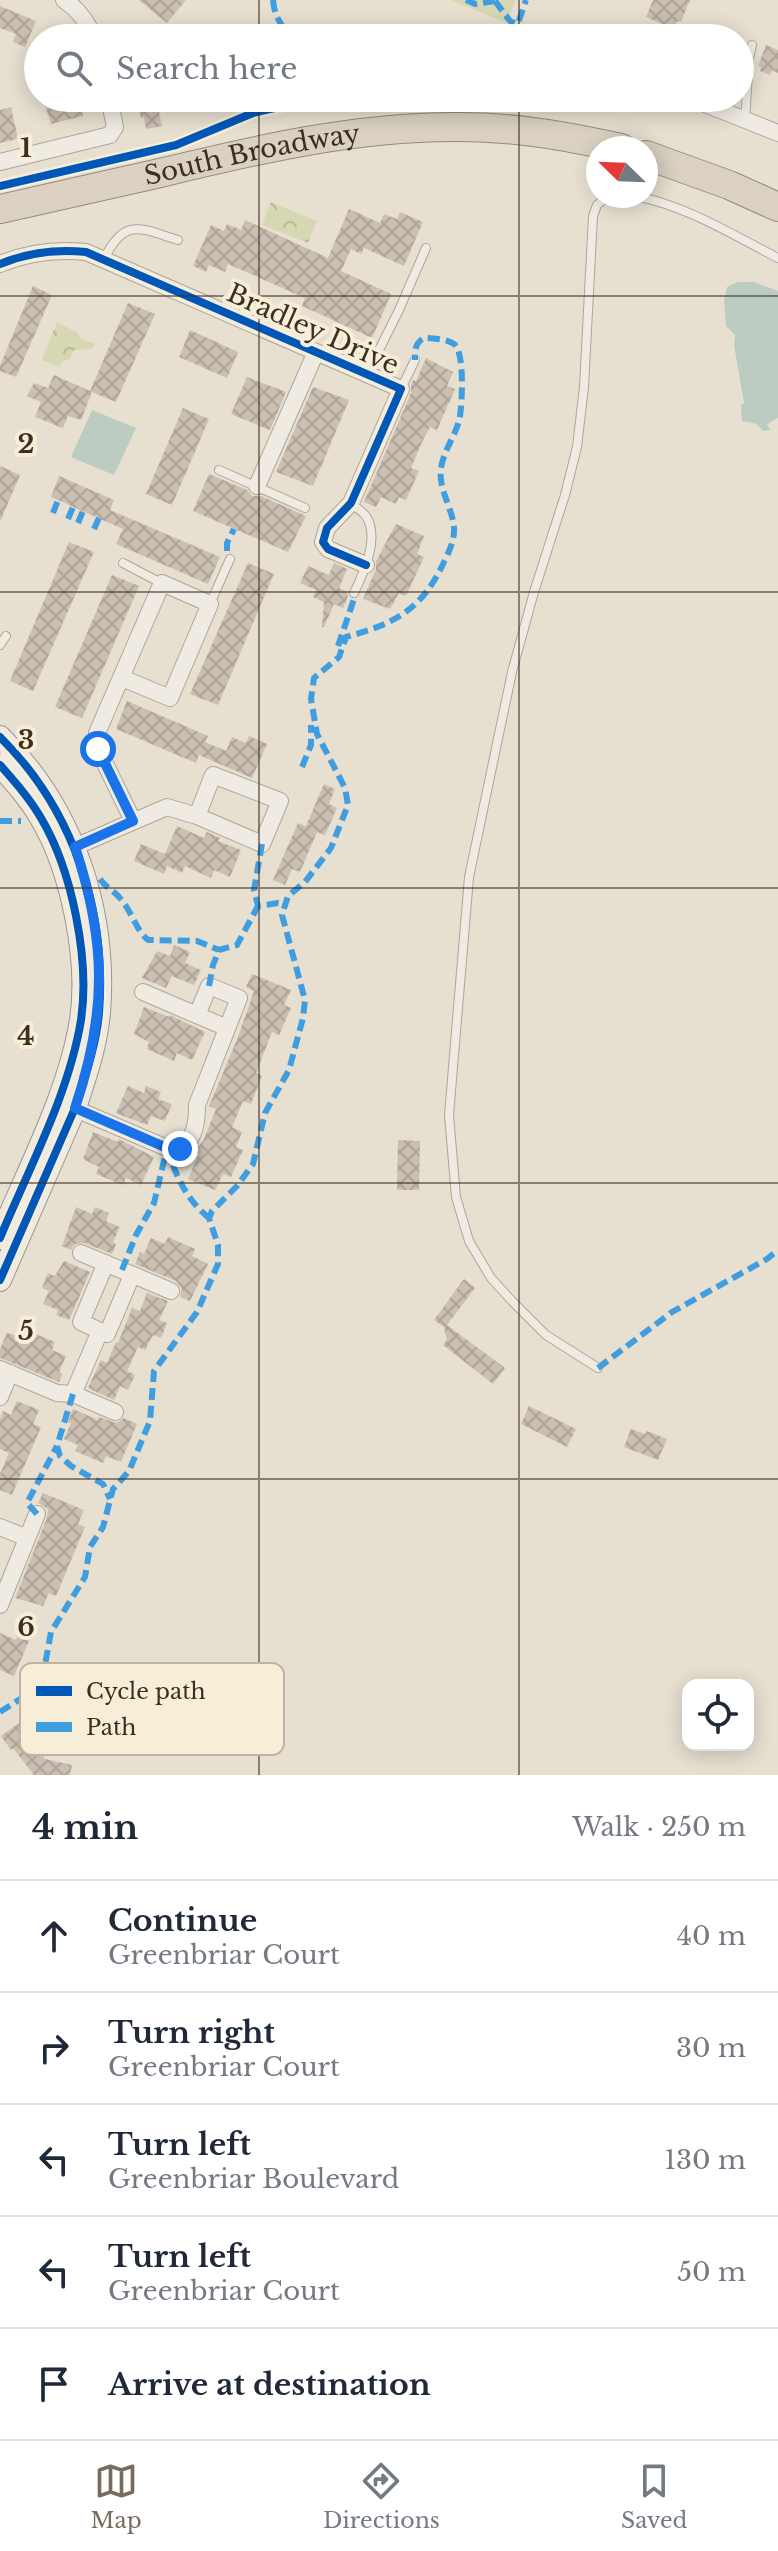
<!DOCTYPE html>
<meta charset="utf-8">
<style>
body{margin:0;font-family:"Libre Baskerville",serif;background:#f2f2f3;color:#1f2937}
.controls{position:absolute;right:24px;bottom:24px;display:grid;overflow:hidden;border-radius:16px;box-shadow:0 4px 20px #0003}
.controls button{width:72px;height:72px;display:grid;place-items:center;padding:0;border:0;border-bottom:2px solid #e0e1e3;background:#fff;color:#1f2937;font:40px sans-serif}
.compass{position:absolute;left:586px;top:136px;width:72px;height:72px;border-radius:50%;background:#fff;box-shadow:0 4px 20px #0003;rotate:293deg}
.stop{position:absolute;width:24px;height:24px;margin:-18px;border:6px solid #1a73e8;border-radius:50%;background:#fff}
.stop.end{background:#1a73e8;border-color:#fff;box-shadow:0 2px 8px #0008}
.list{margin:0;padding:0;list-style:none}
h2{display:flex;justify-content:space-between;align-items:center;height:104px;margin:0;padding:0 32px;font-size:34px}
h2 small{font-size:26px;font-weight:400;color:#747a83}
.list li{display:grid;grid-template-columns:52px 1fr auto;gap:24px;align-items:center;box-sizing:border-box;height:112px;padding:0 32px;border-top:2px solid #e0e1e3}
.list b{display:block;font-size:30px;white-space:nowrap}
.list p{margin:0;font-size:26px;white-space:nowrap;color:#747a83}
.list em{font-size:26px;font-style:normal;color:#747a83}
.icon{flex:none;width:44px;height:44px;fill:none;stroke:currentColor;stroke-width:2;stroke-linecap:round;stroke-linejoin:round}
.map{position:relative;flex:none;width:778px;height:1775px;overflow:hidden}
.search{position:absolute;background:#fff;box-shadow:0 4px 20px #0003;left:24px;right:24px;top:24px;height:88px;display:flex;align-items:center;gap:20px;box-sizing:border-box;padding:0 28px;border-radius:44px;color:#747a83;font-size:30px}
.sheet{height:664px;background:#fff}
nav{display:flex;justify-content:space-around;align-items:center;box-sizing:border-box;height:112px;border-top:2px solid #e0e1e3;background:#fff;font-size:22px;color:#747a83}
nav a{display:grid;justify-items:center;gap:4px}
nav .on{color:#786c5e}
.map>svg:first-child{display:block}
.grass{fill:#d6d7b3}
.park{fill:url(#park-crowns)}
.water{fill:#bcccc2}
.building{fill:url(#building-cross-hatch)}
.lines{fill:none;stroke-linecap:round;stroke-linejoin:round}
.lane-casing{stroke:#ada599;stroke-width:10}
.street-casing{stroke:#ada599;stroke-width:18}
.secondary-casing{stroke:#9c958a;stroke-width:24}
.highway-casing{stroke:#928b80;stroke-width:30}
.lane{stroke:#efebe3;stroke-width:8}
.street{stroke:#efebe3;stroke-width:16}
.secondary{stroke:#efebe3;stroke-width:22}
.highway{stroke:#dad1c2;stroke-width:28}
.quiet{stroke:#3f9de0;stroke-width:6;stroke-dasharray:12 6;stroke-linecap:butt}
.cycleway-casing{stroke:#f7eed8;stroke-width:13}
.cycleway{stroke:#0057b8;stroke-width:8}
.route{stroke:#1a73e8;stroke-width:10}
.grid{fill:none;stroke:#3d2e20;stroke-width:2;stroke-opacity:0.55}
.labels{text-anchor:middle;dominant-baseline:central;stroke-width:8;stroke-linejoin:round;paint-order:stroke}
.street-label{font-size:26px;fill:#3d2e20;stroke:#f7eed8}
.key{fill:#f7eed8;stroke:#bfb4a1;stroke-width:2}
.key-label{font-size:22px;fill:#3d2e20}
.grid-label{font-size:26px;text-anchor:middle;font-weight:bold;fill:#3d2e20;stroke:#f7eed8;stroke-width:8;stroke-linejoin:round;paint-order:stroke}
</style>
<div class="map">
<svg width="778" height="1775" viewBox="0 0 778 1775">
<defs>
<pattern id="park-crowns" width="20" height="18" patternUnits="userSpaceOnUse" patternTransform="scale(2)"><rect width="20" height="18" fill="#d6d7b3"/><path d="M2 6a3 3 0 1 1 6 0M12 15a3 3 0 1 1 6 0" fill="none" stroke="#b9b99a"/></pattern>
<pattern id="building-cross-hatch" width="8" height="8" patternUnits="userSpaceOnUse" patternTransform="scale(2)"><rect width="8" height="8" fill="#cbbfb2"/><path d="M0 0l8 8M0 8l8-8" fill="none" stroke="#afa499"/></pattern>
</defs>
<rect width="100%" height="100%" fill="#e7e0d1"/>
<path class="grass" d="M 451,0 L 516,0 L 506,23 Z"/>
<path class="park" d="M 271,202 L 317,221 L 308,243 L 262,225 Z
M 57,322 L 78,333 L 80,338 L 95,344 L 92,349 L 74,350 L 69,360 L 63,361 L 59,367 L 42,360 Z"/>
<path class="water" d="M 737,282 L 754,282 L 778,291 L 778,418 L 767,424 L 770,430 L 763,431 L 757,424 L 742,421 L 741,405 L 744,403 L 734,345 L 735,335 L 726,326 L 724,300 L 727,287 Z
M 92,410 L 136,428 L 114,475 L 71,457 Z"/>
<path class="building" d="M 139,0 L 186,0 L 167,23 Z
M 653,0 L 690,0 L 681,22 L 677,21 L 674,29 L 646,17 Z
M 0,6 L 36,21 L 25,47 L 13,42 L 16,34 L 0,28 Z
M 766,45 L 778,50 L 778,73 L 772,70 L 770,75 L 760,71 L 761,67 L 758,66 Z
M 61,98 L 78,98 L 83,116 L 51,124 L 46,108 L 63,104 Z
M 144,98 L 156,98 L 162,126 L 146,129 L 144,117 L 141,118 L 137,101 Z
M 11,107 L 18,139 L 0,143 L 0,110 Z
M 349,209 L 380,223 L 384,214 L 397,219 L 400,212 L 423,222 L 404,266 L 364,248 L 361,254 L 351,249 L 341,271 L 391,294 L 372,338 L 302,306 L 305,298 L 228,264 L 225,272 L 209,265 L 206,272 L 193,266 L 211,225 L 224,231 L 227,224 L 241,230 L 245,220 L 328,258 Z
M 33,286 L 52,295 L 16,377 L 0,371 L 0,366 Z
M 128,303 L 155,314 L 116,402 L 92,392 L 81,420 L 68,416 L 63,428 L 35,417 L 41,402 L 27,396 L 34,383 L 48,388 L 54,375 L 90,391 Z
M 190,330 L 238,352 L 227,378 L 179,357 Z
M 426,358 L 453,372 L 447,386 L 455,389 L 437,430 L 430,427 L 422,442 L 411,468 L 419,471 L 406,500 L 399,497 L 396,504 L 381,497 L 376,507 L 364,502 L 411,393 L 411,385 L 413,380 L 416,381 Z
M 247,377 L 286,392 L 270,430 L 231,414 Z
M 313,387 L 349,400 L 313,486 L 276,472 Z
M 183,408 L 209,419 L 172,505 L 146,494 Z
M 0,466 L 20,475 L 0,522 Z
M 209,474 L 247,490 L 252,496 L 261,496 L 306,516 L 288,552 L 193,511 Z
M 59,476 L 114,500 L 110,510 L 220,557 L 208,584 L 116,544 L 123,529 L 51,497 Z
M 396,524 L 424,536 L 417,554 L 424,557 L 406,596 L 399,593 L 390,609 L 363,599 L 376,569 L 376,561 Z
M 69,542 L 94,552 L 33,691 L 10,681 Z
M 248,563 L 274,574 L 218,705 L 190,694 Z
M 334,563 L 347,569 L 339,588 L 347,592 L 348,596 L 343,608 L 334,604 L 324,627 L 322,627 L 324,602 L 313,597 L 316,590 L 300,583 L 308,566 L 329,575 Z
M 112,575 L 139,586 L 82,718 L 55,707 Z
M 127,701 L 208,736 L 205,742 L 226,751 L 232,737 L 246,743 L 249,736 L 267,744 L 252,778 L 199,755 L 196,763 L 116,729 Z
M 324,784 L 335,789 L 329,804 L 337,808 L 325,835 L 317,832 L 300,872 L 292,869 L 285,885 L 273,880 L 298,823 L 306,826 Z
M 177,826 L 204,838 L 207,832 L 220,838 L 218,841 L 241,850 L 230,877 L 214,870 L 211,878 L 185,866 L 182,873 L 167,866 L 164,874 L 134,861 L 141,844 L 165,854 Z
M 174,945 L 190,952 L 185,963 L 201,970 L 194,985 L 172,976 L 166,988 L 142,978 L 157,951 L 170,956 Z
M 252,974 L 291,990 L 284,1005 L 291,1008 L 279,1035 L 272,1032 L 256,1073 L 262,1076 L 251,1104 L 243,1101 L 232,1127 L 242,1132 L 236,1147 L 243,1150 L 231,1177 L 223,1174 L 215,1190 L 188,1179 L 199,1154 L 194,1152 L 203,1141 L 216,1109 L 209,1106 L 238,1037 L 254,991 L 246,987 Z
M 144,1007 L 169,1017 L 170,1015 L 205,1032 L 192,1060 L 177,1053 L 174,1061 L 147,1049 L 149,1042 L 134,1034 Z
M 128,1086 L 144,1093 L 146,1086 L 161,1092 L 158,1099 L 172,1104 L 165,1121 L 151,1116 L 147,1125 L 116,1113 Z
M 93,1132 L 118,1142 L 119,1139 L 154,1157 L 141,1185 L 126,1178 L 123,1185 L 96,1174 L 99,1167 L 83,1159 Z
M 398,1140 L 420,1141 L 419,1190 L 397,1190 Z
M 76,1207 L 92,1214 L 95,1207 L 109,1213 L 106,1221 L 120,1227 L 113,1242 L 116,1244 L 112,1254 L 85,1243 L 75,1244 L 71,1250 L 62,1246 Z
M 168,1237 L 195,1249 L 192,1256 L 208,1264 L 190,1301 L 180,1297 L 182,1289 L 176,1281 L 135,1264 L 140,1252 L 144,1254 L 151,1238 L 165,1244 Z
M 64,1261 L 90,1272 L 69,1320 L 56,1315 L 58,1310 L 43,1304 L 49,1291 L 42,1288 L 48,1273 L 55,1276 Z
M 464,1279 L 475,1288 L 447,1325 L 505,1368 L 493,1384 L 443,1345 L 447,1340 L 444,1327 L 434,1320 Z
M 147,1293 L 168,1301 L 159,1320 L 167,1323 L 161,1338 L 153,1335 L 145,1350 L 138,1347 L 127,1371 L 135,1375 L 128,1390 L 120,1386 L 114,1400 L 88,1388 L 101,1360 L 107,1363 L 116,1342 L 118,1343 L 132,1308 L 140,1311 Z
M 28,1331 L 55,1342 L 52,1350 L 66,1356 L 59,1372 L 62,1374 L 59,1382 L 0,1358 L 0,1349 L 7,1333 L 25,1338 Z
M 17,1401 L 39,1410 L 33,1424 L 41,1427 L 12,1495 L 0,1490 L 0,1474 L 9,1453 L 0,1449 L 0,1419 L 3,1411 L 11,1415 Z
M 529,1406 L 576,1429 L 567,1447 L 521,1424 Z
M 73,1409 L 98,1420 L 99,1417 L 116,1423 L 124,1418 L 137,1424 L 121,1462 L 106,1456 L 103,1463 L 75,1451 L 78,1445 L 64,1439 L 71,1423 L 68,1422 Z
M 631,1429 L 645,1434 L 647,1431 L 667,1439 L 658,1460 L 624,1447 Z
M 43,1493 L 84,1510 L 78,1524 L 85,1527 L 56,1596 L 49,1593 L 43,1606 L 15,1598 L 47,1518 L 48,1509 L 38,1503 Z
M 21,1629 L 32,1634 L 14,1676 L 0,1670 L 0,1633 L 16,1640 Z
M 25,1722 L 32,1731 L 28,1734 L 29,1739 L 45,1759 L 72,1765 L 70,1775 L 34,1775 L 13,1748 L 11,1750 L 1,1736 L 19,1723 L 21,1726 Z"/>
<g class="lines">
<defs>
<path id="lane" d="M 745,121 L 749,58 L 752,45
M 635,196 C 685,205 733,235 778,258
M 104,259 C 125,217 139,228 178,240
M 367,374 L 399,310 L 426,248
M 401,389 L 415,360
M 219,470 L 305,508
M 351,503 C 355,507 363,512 366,516 C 380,538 364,572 354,593
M 123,563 L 161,583
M 210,604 L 230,559
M 0,645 L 6,636
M 598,1368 L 546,1335 L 512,1301 L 491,1278 L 469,1241 L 456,1197 L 449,1115 L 469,877 L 512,672 L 534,592 L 565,495 L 577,447 L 584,387 L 593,216 L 597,205 L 608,196"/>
<path id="street" d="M 64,0 C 78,9 88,23 94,38
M 690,98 L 778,133
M 0,162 L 110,135 L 115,127 L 109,98
M 0,264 C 29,252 56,249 86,252 L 401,389 L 351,503 L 327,528 L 323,542 L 328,549 L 366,565
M 257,486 L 316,352
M 122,678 L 170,698 L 210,604 L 162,583 L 97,733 L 98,749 L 133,821
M 63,852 L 167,807 L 197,816 L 262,844 L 280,801 L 213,775 L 197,816
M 143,992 L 227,1028
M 64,1104 L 167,1148 L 180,1149 C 195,1138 197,1124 197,1105 L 239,998 L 209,986 L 197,1015
M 81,1253 L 171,1291
M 100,1331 L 81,1322 L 106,1263
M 0,1369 L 57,1393 L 73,1394 L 115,1412
M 73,1394 L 100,1331 L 107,1334 L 132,1275
M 0,1397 L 10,1373
M 0,1527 L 27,1538
M 0,1605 L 37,1514"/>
<path id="secondary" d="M 0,737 C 73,809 107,911 99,1013 C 96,1046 85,1077 75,1108 L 0,1280
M 0,765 C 15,782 30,799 41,818 C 72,870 90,960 81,1020 C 69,1094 29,1168 0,1238"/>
<g id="highway">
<path d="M 646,155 L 729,185 L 778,207"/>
<path id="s1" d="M 0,209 C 53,197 107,185 160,173 C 255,150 354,127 453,127 C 510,126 566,136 621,148"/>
</g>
</defs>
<use href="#lane" class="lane-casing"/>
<use href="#street" class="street-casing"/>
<use href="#secondary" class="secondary-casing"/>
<use href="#highway" class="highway-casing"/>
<use href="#lane" class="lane"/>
<use href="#street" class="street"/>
<use href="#secondary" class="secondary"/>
<use href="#highway" class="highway"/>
<path class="quiet" d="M 273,0 C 274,16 282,26 291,38
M 466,0 L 475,4 L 495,1
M 495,1 L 510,21 L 516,24
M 513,38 L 526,0
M 53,513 L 58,500
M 68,519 L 73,507
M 78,523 L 83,511
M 94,529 L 99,518
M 227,551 L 227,543 L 234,529
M 338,646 L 354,599
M 302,767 L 311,745 L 311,725
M 0,821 L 21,821
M 262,844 L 254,890 L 258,906 L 278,903 L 285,904
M 100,879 C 106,888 113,890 119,897 C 131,909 135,929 148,940 L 197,941 L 219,950
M 209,986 L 213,965 L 219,950 L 237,945 L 258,906
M 167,1148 C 176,1176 186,1199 209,1218
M 122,1270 L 136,1235 L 154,1203 L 167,1148
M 598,1368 L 672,1312 L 767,1259 L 778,1250
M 73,1394 L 57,1446 L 60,1456 L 71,1466 L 103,1484 L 110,1499
M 37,1514 L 27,1503 L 57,1446
M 0,1712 L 31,1692 L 42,1681 L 51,1632 L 85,1577 L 90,1547 L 103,1527 L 113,1489 L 129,1471 L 150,1421 L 154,1371 L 197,1312 L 218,1264 L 218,1245 L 209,1218 L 212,1211 L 237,1186 L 253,1164 L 265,1113 L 289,1070 L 303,1018 L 305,1000 L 282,915 L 288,896 L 305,882 L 331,848 L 348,805 L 345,788 L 317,734 L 311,699 L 314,678 L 339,657 L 346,637 C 394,624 422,610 444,562 C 449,552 455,539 454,527 C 452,507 438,489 441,468 C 444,449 457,434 460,416 C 462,403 465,352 454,344 C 447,339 432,338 424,338 C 415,343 415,350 415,360"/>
<defs>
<path id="cycleway" d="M 0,186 L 176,145 L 253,113 L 319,98
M 0,264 C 29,252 56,249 86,252 L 401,389 L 351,503 L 327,528 L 323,542 L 328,549 L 366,565
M 0,737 C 73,809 107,911 99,1013 C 96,1046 85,1077 75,1108 L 0,1280
M 0,765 C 15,782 30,799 41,818 C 72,870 90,960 81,1020 C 69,1094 29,1168 0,1238"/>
</defs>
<use href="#cycleway" class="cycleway-casing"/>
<use href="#cycleway" class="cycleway"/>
</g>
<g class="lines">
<path class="route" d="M 98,749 L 133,821 L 75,847 C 107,943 107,1013 75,1108 L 167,1148 L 180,1149"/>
</g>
<path class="grid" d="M 259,0 L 259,38M 519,0 L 519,38M 259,98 L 259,1775M 519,98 L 519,1775M 0,296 L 778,296M 0,592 L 778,592M 0,888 L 778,888M 0,1183 L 778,1183M 0,1479 L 778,1479"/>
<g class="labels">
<g class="street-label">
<text stroke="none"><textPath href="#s1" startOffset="258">South Broadway</textPath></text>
<text transform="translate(313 329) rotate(24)">Bradley Drive</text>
</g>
</g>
<rect x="20" y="1663" width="264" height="92" rx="12" class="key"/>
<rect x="36" y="1686" width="36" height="10" fill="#0057b8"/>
<rect x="36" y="1722" width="36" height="10" fill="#3f9de0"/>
<g class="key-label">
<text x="86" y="1699">Cycle path</text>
<text x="86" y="1735">Path</text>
</g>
<g class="grid-label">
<text x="26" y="157">1</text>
<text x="26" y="453">2</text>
<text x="26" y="749">3</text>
<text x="26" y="1045">4</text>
<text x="26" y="1340">5</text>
<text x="26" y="1636">6</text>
</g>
</svg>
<div class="controls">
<button><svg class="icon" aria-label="locate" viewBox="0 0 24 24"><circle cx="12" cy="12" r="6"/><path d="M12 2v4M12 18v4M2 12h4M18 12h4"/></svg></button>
</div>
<svg class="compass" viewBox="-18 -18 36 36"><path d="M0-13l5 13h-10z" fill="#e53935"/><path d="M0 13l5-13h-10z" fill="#747a83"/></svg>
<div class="stop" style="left:98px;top:749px"></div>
<div class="stop end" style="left:180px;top:1149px"></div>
<div class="search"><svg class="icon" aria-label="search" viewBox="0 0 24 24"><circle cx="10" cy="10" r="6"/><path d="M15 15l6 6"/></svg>Search here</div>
</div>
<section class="sheet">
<h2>4 min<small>Walk · 250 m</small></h2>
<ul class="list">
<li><svg class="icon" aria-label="ahead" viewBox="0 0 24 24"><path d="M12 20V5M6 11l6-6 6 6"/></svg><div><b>Continue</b><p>Greenbriar Court</p></div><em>40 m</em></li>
<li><svg class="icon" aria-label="right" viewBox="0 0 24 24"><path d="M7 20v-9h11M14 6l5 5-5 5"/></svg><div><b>Turn right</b><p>Greenbriar Court</p></div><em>30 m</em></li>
<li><svg class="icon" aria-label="left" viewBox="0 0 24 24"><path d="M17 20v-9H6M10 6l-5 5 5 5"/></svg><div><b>Turn left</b><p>Greenbriar Boulevard</p></div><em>130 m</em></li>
<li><svg class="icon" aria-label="left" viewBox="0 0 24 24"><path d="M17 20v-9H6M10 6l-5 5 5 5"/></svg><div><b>Turn left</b><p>Greenbriar Court</p></div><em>50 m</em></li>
<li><svg class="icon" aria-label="arrive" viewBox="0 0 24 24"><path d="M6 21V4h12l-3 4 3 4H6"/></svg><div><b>Arrive at destination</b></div></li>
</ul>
</section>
<nav>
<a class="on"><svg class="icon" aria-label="map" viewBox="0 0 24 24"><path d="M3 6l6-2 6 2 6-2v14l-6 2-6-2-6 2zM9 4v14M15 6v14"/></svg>Map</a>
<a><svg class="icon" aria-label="directions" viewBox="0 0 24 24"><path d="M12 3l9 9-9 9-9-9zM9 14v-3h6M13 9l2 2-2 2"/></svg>Directions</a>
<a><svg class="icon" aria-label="saved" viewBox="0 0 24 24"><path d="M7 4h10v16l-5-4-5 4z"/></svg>Saved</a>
</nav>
